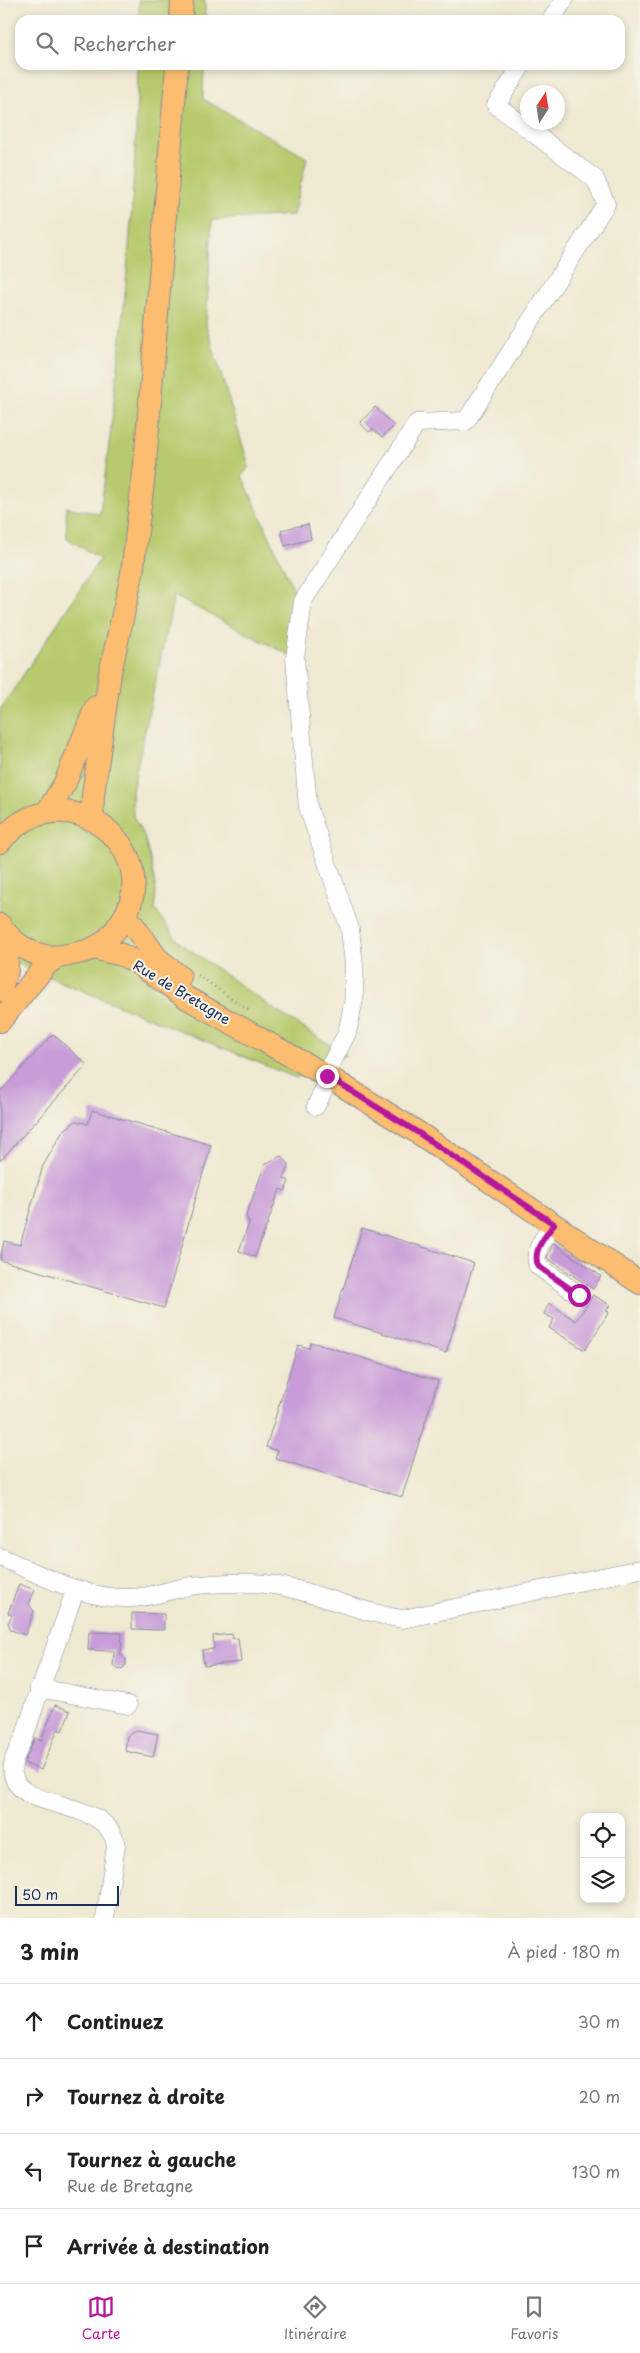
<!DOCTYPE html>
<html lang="fr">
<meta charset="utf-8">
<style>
body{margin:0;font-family:"Playpen Sans",sans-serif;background:#f2f2f2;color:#222}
.controls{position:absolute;right:15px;bottom:15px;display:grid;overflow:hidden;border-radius:10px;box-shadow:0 2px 8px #0003}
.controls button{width:45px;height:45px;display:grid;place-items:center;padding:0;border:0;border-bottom:1px solid #e0e0e0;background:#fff;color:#222;font:25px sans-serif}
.compass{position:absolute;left:520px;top:85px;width:45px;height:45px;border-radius:50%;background:#fff;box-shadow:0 2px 8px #0003;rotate:12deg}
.scale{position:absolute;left:15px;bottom:12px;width:104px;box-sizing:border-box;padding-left:5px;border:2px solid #1b2f5e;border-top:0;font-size:14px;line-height:18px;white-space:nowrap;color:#1b2f5e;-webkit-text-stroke:4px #f7f3e8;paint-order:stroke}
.stop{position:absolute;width:15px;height:15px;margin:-11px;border:4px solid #b5179e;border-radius:50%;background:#fff}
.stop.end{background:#b5179e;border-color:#fff;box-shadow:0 1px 5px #0008}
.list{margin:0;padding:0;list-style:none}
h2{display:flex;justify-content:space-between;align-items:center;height:65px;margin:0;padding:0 20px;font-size:21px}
h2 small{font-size:16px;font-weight:400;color:#767676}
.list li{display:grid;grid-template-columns:32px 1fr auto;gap:15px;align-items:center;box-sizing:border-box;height:75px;padding:0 20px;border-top:1px solid #e0e0e0}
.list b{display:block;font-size:19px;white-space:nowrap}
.list p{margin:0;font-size:16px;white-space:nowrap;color:#767676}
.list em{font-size:16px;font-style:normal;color:#767676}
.icon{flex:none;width:28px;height:28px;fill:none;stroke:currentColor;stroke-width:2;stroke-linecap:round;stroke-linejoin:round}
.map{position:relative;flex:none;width:640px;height:1918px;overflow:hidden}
.search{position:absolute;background:#fff;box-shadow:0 2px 8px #0003;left:15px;right:15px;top:15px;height:55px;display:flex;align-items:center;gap:12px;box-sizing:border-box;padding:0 18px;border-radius:15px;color:#767676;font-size:19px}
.sheet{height:365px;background:#fff}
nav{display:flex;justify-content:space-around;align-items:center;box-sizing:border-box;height:70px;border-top:1px solid #e0e0e0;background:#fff;font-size:14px;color:#767676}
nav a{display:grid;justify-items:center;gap:2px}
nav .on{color:#b5179e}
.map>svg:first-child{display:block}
.green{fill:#b8ca6d;stroke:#6a7c66}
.building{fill:#c89cd8}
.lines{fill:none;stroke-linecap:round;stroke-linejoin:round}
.minor-casing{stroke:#858c98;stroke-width:19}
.major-casing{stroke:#858c98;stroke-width:24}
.path{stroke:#858c98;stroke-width:2.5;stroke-dasharray:1 4;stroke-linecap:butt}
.minor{stroke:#fff;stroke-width:18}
.major{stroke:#fcbd6f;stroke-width:22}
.route{stroke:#b5179e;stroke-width:6}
.labels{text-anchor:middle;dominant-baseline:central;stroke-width:4;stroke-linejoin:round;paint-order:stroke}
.street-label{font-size:14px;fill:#1b2f5e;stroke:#f7f3e8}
</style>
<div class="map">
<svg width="640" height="1918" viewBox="0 0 640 1918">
<rect width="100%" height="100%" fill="#f7f3e8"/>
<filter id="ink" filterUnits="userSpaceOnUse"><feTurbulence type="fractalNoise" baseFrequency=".02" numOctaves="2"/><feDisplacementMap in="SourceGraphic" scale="10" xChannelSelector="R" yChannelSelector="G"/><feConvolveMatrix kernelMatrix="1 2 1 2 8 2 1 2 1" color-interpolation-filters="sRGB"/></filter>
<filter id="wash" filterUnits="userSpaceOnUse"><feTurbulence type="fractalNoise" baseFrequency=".0096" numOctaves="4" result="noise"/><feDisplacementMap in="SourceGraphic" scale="20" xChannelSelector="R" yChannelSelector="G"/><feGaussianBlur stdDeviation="1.12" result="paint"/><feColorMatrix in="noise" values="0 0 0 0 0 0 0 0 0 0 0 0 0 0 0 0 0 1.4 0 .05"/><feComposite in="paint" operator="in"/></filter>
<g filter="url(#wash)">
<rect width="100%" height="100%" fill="#efe9d1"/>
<path class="green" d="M 139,0 L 205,0 L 205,20 L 139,20 Z
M 138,65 L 204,65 L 203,99 L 307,158 L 293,215 L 212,220 L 206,325 L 249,466 L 242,476 L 298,599 L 291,618 L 295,658 L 174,596 L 132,791 L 133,816 L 144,836 L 151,863 L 156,891 L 155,910 L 179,942 L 278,1012 L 346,1055 L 296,1078 L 0,957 L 0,710 L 100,559 L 67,538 L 66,507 L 100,514 C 120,366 135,215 138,65 Z"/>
<g id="blocks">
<path class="building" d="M 375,407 L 394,426 L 382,437 L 373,429 L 369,432 L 360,423 Z
M 308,524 L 311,539 L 285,546 L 281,530 Z
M 53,1034 L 87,1065 L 0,1161 L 0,1092 Z
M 92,1110 L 211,1145 L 164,1308 L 0,1260 L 4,1241 L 20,1245 L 43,1166 L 63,1131 L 76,1121 L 88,1124 Z
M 281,1156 L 289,1164 L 284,1179 L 289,1181 L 285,1191 L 280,1189 L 255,1257 L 239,1251 L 249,1223 L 246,1216 L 265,1164 Z
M 362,1228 L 474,1263 L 446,1353 L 334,1318 Z
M 553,1243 L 601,1276 L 593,1289 L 547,1258 Z
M 593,1295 L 610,1305 L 606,1311 L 609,1312 L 585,1350 L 549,1328 L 554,1319 L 544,1314 L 549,1303 L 576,1321 Z
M 311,1342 L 438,1381 L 402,1497 L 275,1458 L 278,1451 L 266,1447 L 298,1345 L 309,1348 Z
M 19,1584 L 35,1590 L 29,1604 L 34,1611 L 25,1635 L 11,1630 L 8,1623 L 12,1615 L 8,1613 Z
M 132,1613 L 164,1614 L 164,1630 L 132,1629 Z
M 89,1632 L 122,1633 L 121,1652 L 119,1652 L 126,1660 L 126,1665 L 122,1669 L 117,1668 L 113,1665 L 114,1651 L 88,1650 Z
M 232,1634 L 233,1639 L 238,1638 L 241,1662 L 204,1666 L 202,1650 L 214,1649 L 213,1636 Z
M 55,1705 L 70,1711 L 62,1731 L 58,1729 L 41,1770 L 24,1763 L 35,1738 L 41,1741 Z
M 137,1730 L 158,1734 L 153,1757 L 125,1751 L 127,1736 Z"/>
</g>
</g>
<g filter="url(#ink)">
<use href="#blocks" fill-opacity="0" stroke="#858c98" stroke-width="1"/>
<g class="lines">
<defs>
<path id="minor" d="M 551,20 L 564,0
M 316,1106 L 326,1085 L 329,1068 L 347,1033 L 354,999 L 354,965 L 350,929 L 308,807 L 295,658 L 303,601 L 417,423 L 466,421 L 606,204 L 595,179 L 496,105 L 522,65
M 554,1224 C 545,1237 532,1250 538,1266 L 579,1295
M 0,1557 C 42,1575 82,1599 129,1598 C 148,1598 163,1592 181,1588 C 194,1584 238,1582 253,1583 C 305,1585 352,1612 403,1619 L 640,1569
M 75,1590 C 59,1639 40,1686 25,1735 C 20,1748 10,1760 13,1774 C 19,1813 109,1796 116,1846 L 105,1918
M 39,1688 L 128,1705"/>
<path id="major" d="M 181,20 L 182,0
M 47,812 L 65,783 L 96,707
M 92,819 L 93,795 L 110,673 L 132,574 L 145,464 L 177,65
M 0,842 C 63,765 170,851 121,922 C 114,933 106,943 94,948 C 86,952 76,953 68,955 C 41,962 15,947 0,925
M 126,915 L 157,958 L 180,977
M 94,948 L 122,955 L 137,963 L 187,998 L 327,1076 L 417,1132 L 640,1283
M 0,990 L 7,971 L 8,936
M 0,1021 L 47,964 L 57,957"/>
</defs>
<use href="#minor" class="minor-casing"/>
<use href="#major" class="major-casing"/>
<path class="path" d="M 198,975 L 251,1012"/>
<use href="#minor" class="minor"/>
<use href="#major" class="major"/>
</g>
</g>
<g class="lines" filter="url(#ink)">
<path class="route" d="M 327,1076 L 417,1132 L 554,1224 C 545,1237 532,1250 538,1266 L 579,1295"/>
</g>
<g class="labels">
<g class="street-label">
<text transform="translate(182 992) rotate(31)">Rue de Bretagne</text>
</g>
</g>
</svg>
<div class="controls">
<button><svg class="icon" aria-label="locate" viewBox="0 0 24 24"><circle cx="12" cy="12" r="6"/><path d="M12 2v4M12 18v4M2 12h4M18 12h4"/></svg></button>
<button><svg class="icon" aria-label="layers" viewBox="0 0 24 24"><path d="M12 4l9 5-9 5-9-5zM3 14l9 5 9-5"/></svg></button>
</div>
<svg class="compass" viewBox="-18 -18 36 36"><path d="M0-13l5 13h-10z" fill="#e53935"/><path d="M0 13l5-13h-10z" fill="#767676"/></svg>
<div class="scale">50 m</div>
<div class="stop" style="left:579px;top:1295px"></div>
<div class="stop end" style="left:327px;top:1076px"></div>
<div class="search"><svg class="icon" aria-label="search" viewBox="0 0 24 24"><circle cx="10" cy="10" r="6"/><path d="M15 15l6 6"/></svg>Rechercher</div>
</div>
<section class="sheet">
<h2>3 min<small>À pied · 180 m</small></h2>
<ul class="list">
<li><svg class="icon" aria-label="ahead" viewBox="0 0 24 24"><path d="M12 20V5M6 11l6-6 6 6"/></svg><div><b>Continuez</b></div><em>30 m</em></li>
<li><svg class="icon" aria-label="right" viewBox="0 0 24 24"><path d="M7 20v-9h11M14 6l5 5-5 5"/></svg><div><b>Tournez à droite</b></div><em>20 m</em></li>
<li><svg class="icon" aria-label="left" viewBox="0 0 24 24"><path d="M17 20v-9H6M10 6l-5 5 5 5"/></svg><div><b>Tournez à gauche</b><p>Rue de Bretagne</p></div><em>130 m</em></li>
<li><svg class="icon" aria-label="arrive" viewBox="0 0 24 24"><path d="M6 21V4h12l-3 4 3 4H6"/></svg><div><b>Arrivée à destination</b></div></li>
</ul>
</section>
<nav>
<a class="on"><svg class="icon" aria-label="map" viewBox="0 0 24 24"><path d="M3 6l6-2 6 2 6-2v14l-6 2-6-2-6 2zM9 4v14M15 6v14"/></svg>Carte</a>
<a><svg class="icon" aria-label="directions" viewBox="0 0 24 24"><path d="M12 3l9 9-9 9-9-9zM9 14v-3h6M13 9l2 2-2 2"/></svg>Itinéraire</a>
<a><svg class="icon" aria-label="saved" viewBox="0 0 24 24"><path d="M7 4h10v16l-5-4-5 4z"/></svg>Favoris</a>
</nav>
